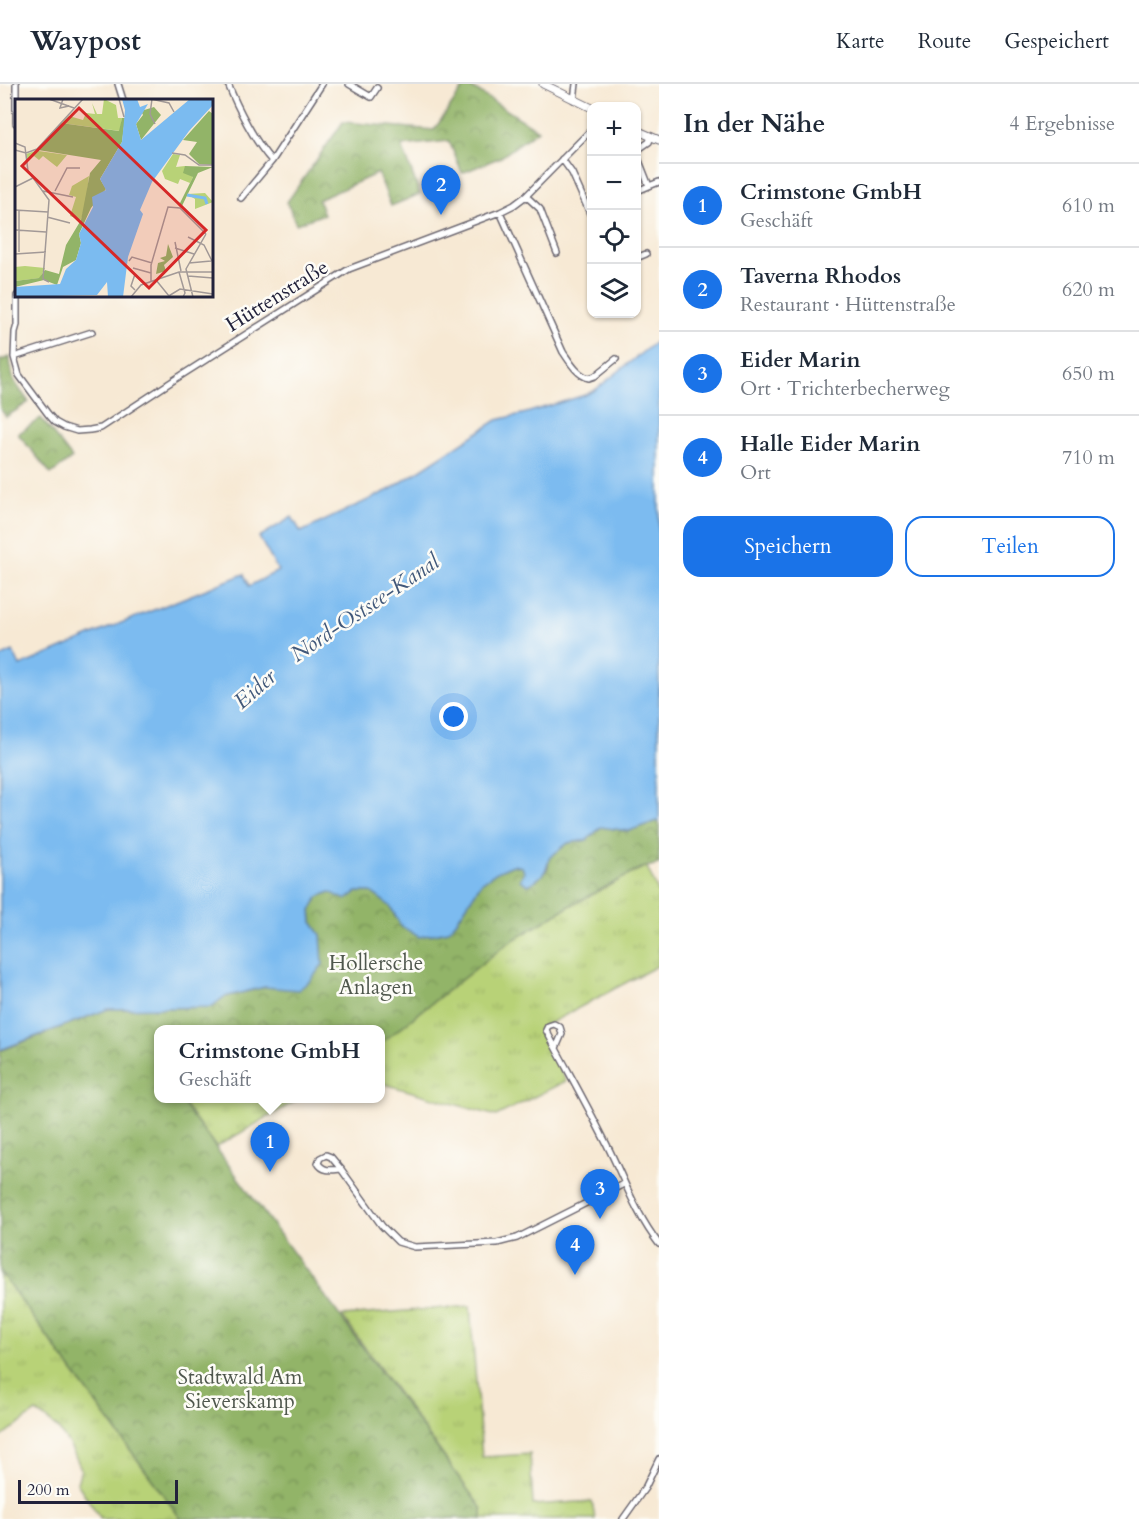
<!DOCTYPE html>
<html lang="de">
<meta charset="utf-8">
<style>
body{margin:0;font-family:Cardo,serif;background:#f2f2f3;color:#1f2937}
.controls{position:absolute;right:18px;top:18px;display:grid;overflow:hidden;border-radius:12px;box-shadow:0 2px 4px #0004}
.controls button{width:54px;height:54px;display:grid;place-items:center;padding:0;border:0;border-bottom:2px solid #e0e1e3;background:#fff;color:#1f2937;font:30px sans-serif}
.scale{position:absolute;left:18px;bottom:15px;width:160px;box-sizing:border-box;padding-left:6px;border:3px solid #22223b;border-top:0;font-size:16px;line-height:21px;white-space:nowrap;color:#22223b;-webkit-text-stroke:4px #fdfcf7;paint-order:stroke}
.you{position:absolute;left:454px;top:633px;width:21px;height:21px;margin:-15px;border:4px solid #fff;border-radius:50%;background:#1a73e8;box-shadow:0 0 0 9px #1a73e833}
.badge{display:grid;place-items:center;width:39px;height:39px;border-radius:50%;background:#1a73e8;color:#fff;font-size:20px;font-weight:700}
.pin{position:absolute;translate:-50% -50px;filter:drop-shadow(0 2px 3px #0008)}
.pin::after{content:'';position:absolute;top:32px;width:21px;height:18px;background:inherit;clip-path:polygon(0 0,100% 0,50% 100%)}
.popup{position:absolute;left:154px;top:941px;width:231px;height:78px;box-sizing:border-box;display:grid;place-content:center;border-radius:12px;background:#fff;filter:drop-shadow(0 2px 4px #0005);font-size:20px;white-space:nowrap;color:#747a83}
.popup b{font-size:22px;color:#1f2937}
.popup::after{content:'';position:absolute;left:50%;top:100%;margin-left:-12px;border:12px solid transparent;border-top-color:#fff}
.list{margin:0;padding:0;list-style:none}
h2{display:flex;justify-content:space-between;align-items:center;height:78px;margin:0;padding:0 24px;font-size:26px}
h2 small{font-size:20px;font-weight:400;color:#747a83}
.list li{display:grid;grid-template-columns:39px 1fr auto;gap:18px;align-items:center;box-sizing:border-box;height:84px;padding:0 24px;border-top:2px solid #e0e1e3}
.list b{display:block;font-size:22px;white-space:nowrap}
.list p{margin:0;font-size:20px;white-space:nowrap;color:#747a83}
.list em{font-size:20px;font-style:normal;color:#747a83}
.actions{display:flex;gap:12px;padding:18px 24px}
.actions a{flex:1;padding:14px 0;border:2px solid #1a73e8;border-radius:18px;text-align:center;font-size:21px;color:#1a73e8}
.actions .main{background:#1a73e8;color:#fff}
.icon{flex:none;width:33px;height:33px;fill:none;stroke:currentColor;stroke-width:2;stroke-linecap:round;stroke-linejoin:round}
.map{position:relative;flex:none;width:659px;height:1435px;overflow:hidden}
header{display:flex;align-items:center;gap:36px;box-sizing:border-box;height:84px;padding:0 30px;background:#fff;border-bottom:2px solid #e0e1e3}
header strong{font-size:28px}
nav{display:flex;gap:33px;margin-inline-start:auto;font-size:21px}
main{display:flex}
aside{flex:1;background:#fff}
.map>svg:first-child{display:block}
.grass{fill:url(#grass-tufts);stroke:#6d7a59;stroke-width:1.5}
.forest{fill:url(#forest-crowns);stroke:#5a6b52;stroke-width:1.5}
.water{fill:#7bbbf0;stroke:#4e6e96;stroke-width:1.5}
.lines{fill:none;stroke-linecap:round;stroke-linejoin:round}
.minor-casing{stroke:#6d6871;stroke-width:8}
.major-casing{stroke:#6d6871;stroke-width:9}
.minor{stroke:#fff;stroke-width:5}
.major{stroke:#fff;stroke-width:7}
.labels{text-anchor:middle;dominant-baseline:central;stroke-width:5;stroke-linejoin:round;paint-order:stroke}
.street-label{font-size:21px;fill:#22223b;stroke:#fdfcf7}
.park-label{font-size:21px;fill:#4f574d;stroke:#fdfcf7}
.water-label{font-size:22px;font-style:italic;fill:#41587a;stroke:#fdfcf7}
.inset-river{fill:none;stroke:#7bbbf0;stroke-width:3}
.inset-road{fill:none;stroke:#a29997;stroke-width:1.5}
.view{fill:#d62828;fill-opacity:0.15;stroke:#d62828;stroke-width:3}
.inset-edge{fill:none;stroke:#22223b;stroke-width:3}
</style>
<header>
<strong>Waypost</strong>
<nav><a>Karte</a><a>Route</a><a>Gespeichert</a></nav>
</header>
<main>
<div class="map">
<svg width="659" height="1435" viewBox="0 0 659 1435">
<defs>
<pattern id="grass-tufts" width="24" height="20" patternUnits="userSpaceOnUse" patternTransform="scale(1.5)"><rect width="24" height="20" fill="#b8d277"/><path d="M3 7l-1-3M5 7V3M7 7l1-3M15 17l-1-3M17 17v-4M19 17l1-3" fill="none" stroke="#9eb468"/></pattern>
<pattern id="forest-crowns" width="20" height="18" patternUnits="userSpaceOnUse" patternTransform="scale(1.5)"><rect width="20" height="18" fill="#92b468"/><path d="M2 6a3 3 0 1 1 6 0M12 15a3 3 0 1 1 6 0" fill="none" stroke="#779257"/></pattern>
</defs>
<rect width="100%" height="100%" fill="#fdfcf7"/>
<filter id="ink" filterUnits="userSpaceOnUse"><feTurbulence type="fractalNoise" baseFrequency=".0167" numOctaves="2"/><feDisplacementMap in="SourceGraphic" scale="12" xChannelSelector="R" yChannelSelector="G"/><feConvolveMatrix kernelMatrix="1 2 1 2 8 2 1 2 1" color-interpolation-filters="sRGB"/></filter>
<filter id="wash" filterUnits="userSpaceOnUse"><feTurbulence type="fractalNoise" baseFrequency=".008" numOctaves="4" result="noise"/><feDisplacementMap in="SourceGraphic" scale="24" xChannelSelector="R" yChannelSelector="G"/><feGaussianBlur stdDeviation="1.35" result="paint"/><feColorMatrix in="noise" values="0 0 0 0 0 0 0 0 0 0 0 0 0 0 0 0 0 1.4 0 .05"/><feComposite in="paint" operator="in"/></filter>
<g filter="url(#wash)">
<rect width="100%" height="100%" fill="#f7e9d4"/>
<path class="grass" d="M 647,783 L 659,810 L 659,881 L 539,945 L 566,997 L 496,1032 L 381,999 L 381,959 L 508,859 L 568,823 L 642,784 Z
M 180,1015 L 299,1015 L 216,1063 Z
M 0,1188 L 181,1435 L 101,1435 L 77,1399 L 81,1385 C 71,1360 60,1342 36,1328 L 0,1354 Z
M 470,1222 L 482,1373 L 530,1370 L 533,1421 L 592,1417 L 595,1435 L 482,1435 L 482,1425 L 342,1232 Z"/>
<path class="forest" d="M 466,0 L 538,46 L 501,73 L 462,89 L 449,57 L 402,62 L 420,110 L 391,122 L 378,89 L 318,116 L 324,130 L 296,140 L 287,118 L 343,38 L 434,46 Z
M 10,273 C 11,297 15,299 29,318 L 6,333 L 0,324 L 0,276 Z
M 41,334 L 72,374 L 51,390 L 18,350 Z
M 656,737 L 659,738 L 659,780 L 642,784 L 568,823 L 508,859 L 381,959 L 381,946 L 159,946 L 159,1014 L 180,1015 L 482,1425 L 482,1435 L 455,1434 L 430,1435 L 181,1435 L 0,1188 L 0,967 L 108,925 L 211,923 L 224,913 L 265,903 L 298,905 L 321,851 L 312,838 L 311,827 L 318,813 L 330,808 L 371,808 L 390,822 L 396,834 L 419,853 L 448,847 L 458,835 L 481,799 L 497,788 L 513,781 L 522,783 L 524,788 L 537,796 L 548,784 L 549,774 L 568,759 L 587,756 L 601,743 L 629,747 Z"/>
<path class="water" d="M 659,255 L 659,738 L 656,737 L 629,747 L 601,743 L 587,756 L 568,759 L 549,774 C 547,788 541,794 528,801 L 520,796 L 524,788 L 522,783 L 513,781 L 497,788 L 481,799 L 458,835 L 448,847 L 419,853 L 401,842 L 390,822 L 371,808 L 357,808 L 346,816 L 330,808 L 318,813 L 311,827 L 312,838 L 321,851 L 323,880 L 310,897 L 298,906 L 265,903 L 224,913 L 211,923 L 108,925 L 0,966 L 0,573 L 13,567 L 20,582 L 111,543 L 244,490 L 249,502 L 278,487 L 259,453 L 292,433 L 301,448 L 391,405 L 497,336 L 526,329 L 585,311 L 595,306 Z"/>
</g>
<g filter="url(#ink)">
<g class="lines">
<defs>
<path id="minor" d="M 16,0 L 16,39
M 118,0 L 123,16
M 228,0 C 237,23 256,60 272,77
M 349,0 L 371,13 L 377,4
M 574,16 L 576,0
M 636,67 L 649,58 L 651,53
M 636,69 L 649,102 L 637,107
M 562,75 L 572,89 L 592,134
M 649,102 L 659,98
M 526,112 L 540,125 L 557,169
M 241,114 L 272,77 L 322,0
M 500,128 L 563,268 C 570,278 577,291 589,294 L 595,292 L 616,275
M 636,174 L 646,170
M 17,212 L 17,241 L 15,248 L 14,273 L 19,291 L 48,330 L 55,338 L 64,343 L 77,347 L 90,346 L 101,344 L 174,296 L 349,185 L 500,128 L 514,121 L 526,112 L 592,45
M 14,273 L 92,248
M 556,964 L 562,950 L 560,943 L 554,940 L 548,942 L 546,946 C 565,982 585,1017 603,1053 C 622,1089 634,1128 659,1160
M 341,1085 C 332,1086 323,1088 318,1079 L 320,1074 L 326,1071 L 331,1073 L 341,1085 L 382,1142 L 398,1158 L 415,1163 L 497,1159 L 517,1154 L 624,1100
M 623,1435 L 645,1404 L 659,1375"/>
<path id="major" d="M 543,0 L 592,24
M 636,46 L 659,56"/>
</defs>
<use href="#minor" class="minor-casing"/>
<use href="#major" class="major-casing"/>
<use href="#minor" class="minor"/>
<use href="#major" class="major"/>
</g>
</g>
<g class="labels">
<g class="street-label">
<text transform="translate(277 212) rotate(-32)">Hüttenstraße</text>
</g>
<g class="park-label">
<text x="376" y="879">Hollersche<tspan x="376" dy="24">Anlagen</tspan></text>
<text x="240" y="1293">Stadtwald Am<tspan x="240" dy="24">Sieverskamp</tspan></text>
</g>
<g class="water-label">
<text transform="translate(365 524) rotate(-34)">Nord-Ostsee-Kanal</text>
<text transform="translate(255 605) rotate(-41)">Eider</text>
</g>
</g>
<g transform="translate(15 15)">
<rect width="198" height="198" fill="#f7e9d4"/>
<path d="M 89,0 L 101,6 L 103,19 L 107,19 L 105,32 L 46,24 L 54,17 L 68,21 L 71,14 L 80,15 L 77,4 L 82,15 L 87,15 ZM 23,51 L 24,52 L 52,56 L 42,68 L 28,57 L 24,61 L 19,57 L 12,61 L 11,55 ZM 158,55 L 165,56 L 161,68 L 170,67 L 178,78 L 175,84 L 165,80 L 163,85 L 150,80 L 147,72 ZM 74,77 L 71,103 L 66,121 L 55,117 L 61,98 L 54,96 L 57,87 ZM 190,94 L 198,103 L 180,110 L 180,100 L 172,95 ZM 0,168 L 10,167 L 30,169 L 25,179 L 0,182 Z" fill="#b8d277"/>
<path d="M 139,8 L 146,16 L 126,41 L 121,25 L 128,16 L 126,12 ZM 194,12 L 198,15 L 198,66 L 184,65 L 174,55 L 182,43 L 168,41 ZM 107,19 L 110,19 L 107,43 L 85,80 L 91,90 L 76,109 L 64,135 L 66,144 L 61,161 L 48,168 L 42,186 L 29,181 L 0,188 L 0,182 L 24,179 L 30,171 L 44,175 L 51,146 L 66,121 L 75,74 L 86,61 L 23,51 L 46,24 L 104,32 ZM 170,67 L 198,68 L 183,74 L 166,109 L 161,103 L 165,104 L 178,78 L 168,74 ZM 153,145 L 158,158 L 149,166 L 151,172 L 141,175 L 143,164 L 150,162 L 145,159 L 151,157 Z" fill="#92b468"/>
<path d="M 107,0 L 122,0 L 125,8 L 133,5 L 121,25 L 126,41 L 175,0 L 198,0 L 198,6 L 174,32 L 137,83 L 125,111 L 128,115 L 113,158 L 108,198 L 93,198 L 92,183 L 82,196 L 0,198 L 0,188 L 45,185 L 51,170 L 61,161 L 66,144 L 64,135 L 78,108 L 77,98 L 91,91 L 85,80 L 107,43 L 110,11 Z" fill="#7bbbf0"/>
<path class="inset-river" d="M 172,96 L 190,99 L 192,105"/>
<path class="inset-road" d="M 34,0 L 59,9M 48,0 L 45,9 L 54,7M 104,0 L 109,18M 136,0 L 154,4 L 159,13M 137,0 L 135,15 L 140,25M 0,44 L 10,48 L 13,72 L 34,101 L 28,180 L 34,183M 0,51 L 11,54 L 22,50 L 68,0M 157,54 L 170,56 L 184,66 L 198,66M 0,88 L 18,79M 28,92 L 58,98M 40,92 L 52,69 L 65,69M 0,111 L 33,113M 4,111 L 4,153M 32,118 L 55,124M 1,131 L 31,133M 173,138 L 189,146 L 198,164M 160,143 L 166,172M 160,149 L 179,155M 0,155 L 31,153M 114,162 L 117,158 L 137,164M 174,164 L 196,162M 118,169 L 136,174M 164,173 L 170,194 L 168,198M 120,175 L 116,187 L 120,191M 173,177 L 198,179M 141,181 L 154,197M 136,182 L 136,166 L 153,108 L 165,109 L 191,135M 116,198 L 126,186 L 164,173 L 198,173M 152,198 L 165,190 L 198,195M 178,198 L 171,170 L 191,135"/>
<path class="view" d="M 64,9 L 191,131 L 134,189 L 7,67 Z"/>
<rect width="198" height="198" class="inset-edge"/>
</g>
</svg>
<div class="controls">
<button>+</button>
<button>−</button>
<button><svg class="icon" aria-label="locate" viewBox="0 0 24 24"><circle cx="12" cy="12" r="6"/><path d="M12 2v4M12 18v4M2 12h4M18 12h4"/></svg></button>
<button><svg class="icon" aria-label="layers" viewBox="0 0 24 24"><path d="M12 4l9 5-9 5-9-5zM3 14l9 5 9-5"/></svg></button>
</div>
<div class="scale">200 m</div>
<div class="you"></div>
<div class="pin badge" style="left:270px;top:1088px">1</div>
<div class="popup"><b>Crimstone GmbH</b>Geschäft</div>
<div class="pin badge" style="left:441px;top:131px">2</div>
<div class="pin badge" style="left:600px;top:1135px">3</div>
<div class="pin badge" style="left:575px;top:1191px">4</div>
</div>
<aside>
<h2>In der Nähe<small>4 Ergebnisse</small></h2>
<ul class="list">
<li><span class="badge">1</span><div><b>Crimstone GmbH</b><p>Geschäft</p></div><em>610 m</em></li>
<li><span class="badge">2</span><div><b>Taverna Rhodos</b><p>Restaurant · Hüttenstraße</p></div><em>620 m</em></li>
<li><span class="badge">3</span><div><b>Eider Marin</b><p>Ort · Trichterbecherweg</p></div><em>650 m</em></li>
<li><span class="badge">4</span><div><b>Halle Eider Marin</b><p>Ort</p></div><em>710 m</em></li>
</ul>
<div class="actions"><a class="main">Speichern</a><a>Teilen</a></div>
</aside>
</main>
